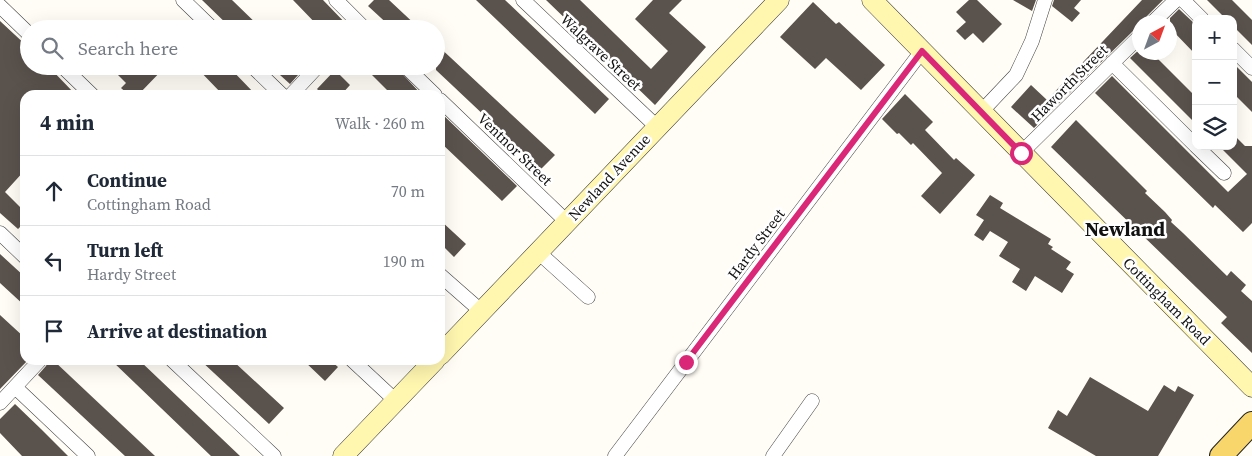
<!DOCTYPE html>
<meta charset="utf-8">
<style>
body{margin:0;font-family:"Source Serif 4",serif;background:#f2f2f3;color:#1f2937}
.controls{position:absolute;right:15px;top:15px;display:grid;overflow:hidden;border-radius:10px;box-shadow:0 5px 20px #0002}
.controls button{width:45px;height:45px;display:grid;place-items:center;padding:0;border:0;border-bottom:1px solid #e0e1e3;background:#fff;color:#1f2937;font:25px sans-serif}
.compass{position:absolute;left:1132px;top:15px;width:45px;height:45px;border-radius:50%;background:#fff;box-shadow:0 5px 20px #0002;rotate:41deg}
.stop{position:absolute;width:15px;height:15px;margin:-11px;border:4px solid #db2777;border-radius:50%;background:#fff}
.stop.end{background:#db2777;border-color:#fff;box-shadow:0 1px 5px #0008}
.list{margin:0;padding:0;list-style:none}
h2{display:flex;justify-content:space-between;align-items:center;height:65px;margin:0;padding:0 20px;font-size:21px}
h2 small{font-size:16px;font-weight:400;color:#747a83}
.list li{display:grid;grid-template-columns:32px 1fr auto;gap:15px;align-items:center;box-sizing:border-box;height:70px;padding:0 20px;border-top:1px solid #e0e1e3}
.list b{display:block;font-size:19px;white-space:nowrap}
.list p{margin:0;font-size:16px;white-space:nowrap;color:#747a83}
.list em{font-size:16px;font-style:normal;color:#747a83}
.icon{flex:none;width:28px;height:28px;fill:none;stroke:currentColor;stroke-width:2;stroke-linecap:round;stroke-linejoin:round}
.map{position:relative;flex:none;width:1252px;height:456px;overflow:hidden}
.search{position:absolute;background:#fff;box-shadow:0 5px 20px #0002;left:20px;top:20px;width:425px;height:55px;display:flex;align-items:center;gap:12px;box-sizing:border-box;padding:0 18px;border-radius:28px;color:#747a83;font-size:19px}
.panel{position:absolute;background:#fff;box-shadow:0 5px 20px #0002;left:20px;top:90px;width:425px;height:275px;border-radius:15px}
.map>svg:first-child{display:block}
.building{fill:#5a524d}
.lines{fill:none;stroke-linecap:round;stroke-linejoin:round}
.street-casing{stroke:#444;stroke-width:15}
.secondary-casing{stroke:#333;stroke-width:21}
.primary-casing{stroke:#222;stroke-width:24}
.street{stroke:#fff;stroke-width:14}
.secondary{stroke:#fff6b0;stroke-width:20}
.primary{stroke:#f9d66b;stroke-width:22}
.route{stroke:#db2777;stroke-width:6}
.labels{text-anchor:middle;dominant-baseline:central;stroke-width:5;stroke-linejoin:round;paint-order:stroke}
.street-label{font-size:15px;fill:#111;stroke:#fff}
.district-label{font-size:20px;font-weight:bold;fill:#111;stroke:#fff}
</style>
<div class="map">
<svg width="1252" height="456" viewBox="0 0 1252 456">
<rect width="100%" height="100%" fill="#fffdf5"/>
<path class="building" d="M 202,0 L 232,0 L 262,29 L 232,29 Z
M 293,0 L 323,0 L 351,29 L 321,29 Z
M 374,0 L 389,0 L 420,29 L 393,29 L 368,6 Z
M 476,0 L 505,0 L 609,99 L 595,114 Z
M 546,0 L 580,0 L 651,69 L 668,51 L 635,19 L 653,0 L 682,0 L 669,13 L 706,47 L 655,105 Z
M 969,0 L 977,0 L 1002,24 L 983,43 L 973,33 L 965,40 L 956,31 L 966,22 L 956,12 Z
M 1013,0 L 1036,0 L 1032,11 Z
M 1054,0 L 1081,0 L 1074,8 L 1080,13 L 1072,22 L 1052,6 Z
M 1142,0 L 1163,0 L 1147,16 L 1144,22 L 1140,22 L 1140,27 L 1134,30 L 1034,128 L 1011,107 L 1031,85 L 1047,100 Z
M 1207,0 L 1232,0 L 1252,20 L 1252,45 L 1233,26 L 1233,19 L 1226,19 Z
M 813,2 L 836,24 L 839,22 L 885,65 L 861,90 L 826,58 L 815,69 L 780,37 Z
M 1179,9 L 1196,25 L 1196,55 L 1170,28 L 1170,18 Z
M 0,21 L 29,48 L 29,66 L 48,66 L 76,95 L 25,95 L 25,170 L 5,192 L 25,212 L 25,222 L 18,229 L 0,213 Z
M 436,44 L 555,155 L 541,169 L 436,70 Z
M 1140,49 L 1140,52 L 1151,52 L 1196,97 L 1196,124 L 1130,58 Z
M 1233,63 L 1252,82 L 1252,112 L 1233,93 Z
M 109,66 L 166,66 L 138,95 L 129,95 L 121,88 L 126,83 Z
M 195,66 L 228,66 L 256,95 L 223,95 Z
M 270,66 L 306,66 L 290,84 Z
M 363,66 L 395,66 L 422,95 L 392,95 Z
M 335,70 L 350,85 L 341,95 L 323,95 L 317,89 Z
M 1112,76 L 1228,192 L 1247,174 L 1219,146 L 1233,146 L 1233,134 L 1245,146 L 1252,146 L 1252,223 L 1243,232 L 1215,205 L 1213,208 L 1095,93 Z
M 905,94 L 933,122 L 925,130 L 954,160 L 956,158 L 975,175 L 940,214 L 921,196 L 942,173 L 913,143 L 911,145 L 899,133 L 897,134 L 882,119 Z
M 440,112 L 517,186 L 502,201 L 440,142 Z
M 1076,120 L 1147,191 L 1145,193 L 1165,212 L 1172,220 L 1171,222 L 1183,233 L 1227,276 L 1231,271 L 1246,285 L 1241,291 L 1252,301 L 1252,353 L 1221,323 L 1227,317 L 1051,147 Z
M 990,195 L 1003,203 L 1000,208 L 1051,239 L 1048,244 L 1053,247 L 1051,249 L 1071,262 L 1066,269 L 1074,274 L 1062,293 L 1035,276 L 1026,291 L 1012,282 L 1020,269 L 999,256 L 1008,242 L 990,231 L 983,241 L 974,235 L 984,220 L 976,215 Z
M 440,220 L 466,244 L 454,257 L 440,243 Z
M 0,254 L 25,277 L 25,306 L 0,283 Z
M 0,315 L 25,338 L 25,360 L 28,360 L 0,389 Z
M 49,360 L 53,360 L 155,456 L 125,456 L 38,375 L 46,366 Z
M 111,360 L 139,360 L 240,456 L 211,456 Z
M 200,360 L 232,360 L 284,408 L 269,424 Z
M 303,360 L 330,360 L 338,367 L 325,381 Z
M 1090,377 L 1148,411 L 1164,385 L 1175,392 L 1178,386 L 1194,395 L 1158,456 L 1096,456 L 1048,428 L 1058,410 L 1067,416 Z
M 15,404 L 41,429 L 68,456 L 22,456 L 0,433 L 0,419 Z"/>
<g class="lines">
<defs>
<path id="street" d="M 183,0 L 213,29
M 336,0 L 365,29
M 523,0 L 657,127
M 1183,0 L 1202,19
M 0,6 L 29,34
M 1153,22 L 1176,0
M 1233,49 L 1252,68
M 1112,63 L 1196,146
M 62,66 L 92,95
M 252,66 L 282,95
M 405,66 L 435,95
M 291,95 L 318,66
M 440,100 L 567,222
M 981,112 L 1016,75 L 1032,41 L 1045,0
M 1196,146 L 1224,173
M 1021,153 L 1140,36
M 0,233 L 25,257
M 537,251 L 588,297
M 440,275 L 481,311
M 172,360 L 274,456
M 352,360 L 396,401
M 15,387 L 88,456
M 0,403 L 40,360
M 615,456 L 922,51
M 773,456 L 812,401"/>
<path id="secondary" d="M 872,0 L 1252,387
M 440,355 L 779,0
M 343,456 L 435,360"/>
<path id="primary" d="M 1221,456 L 1252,423"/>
</defs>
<use href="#street" class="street-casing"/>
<use href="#secondary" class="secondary-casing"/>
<use href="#primary" class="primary-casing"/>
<use href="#street" class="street"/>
<use href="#secondary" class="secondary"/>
<use href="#primary" class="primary"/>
</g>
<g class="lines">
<path class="route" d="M 686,362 L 922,51 L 1021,153"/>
</g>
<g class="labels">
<g class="street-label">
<text transform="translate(601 52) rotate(43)">Walgrave Street</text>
<text transform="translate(1069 83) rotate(-45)">Haworth Street</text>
<text transform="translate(515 149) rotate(44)">Ventnor Street</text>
<text transform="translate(609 177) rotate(-47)">Newland Avenue</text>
<text transform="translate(756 244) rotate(-53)">Hardy Street</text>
<text transform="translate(1167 301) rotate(45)">Cottingham Road</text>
</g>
<g class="district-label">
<text x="1125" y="229">Newland</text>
</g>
</g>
</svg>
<div class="controls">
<button>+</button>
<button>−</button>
<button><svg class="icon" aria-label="layers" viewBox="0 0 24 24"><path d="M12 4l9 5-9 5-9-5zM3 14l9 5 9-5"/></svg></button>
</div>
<svg class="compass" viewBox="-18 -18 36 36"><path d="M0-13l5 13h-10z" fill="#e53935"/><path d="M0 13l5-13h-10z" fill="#747a83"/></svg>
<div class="stop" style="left:1021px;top:153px"></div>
<div class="stop end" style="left:686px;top:362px"></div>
<div class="search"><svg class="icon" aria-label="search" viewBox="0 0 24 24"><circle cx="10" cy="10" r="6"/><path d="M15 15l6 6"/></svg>Search here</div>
<section class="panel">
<h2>4 min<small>Walk · 260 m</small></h2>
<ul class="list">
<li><svg class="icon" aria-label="ahead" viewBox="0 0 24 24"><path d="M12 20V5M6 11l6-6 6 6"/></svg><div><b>Continue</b><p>Cottingham Road</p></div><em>70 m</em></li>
<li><svg class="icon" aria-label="left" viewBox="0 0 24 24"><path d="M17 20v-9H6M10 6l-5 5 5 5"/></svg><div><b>Turn left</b><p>Hardy Street</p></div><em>190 m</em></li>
<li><svg class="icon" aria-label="arrive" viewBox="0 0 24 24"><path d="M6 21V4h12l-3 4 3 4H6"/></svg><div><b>Arrive at destination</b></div></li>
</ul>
</section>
</div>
